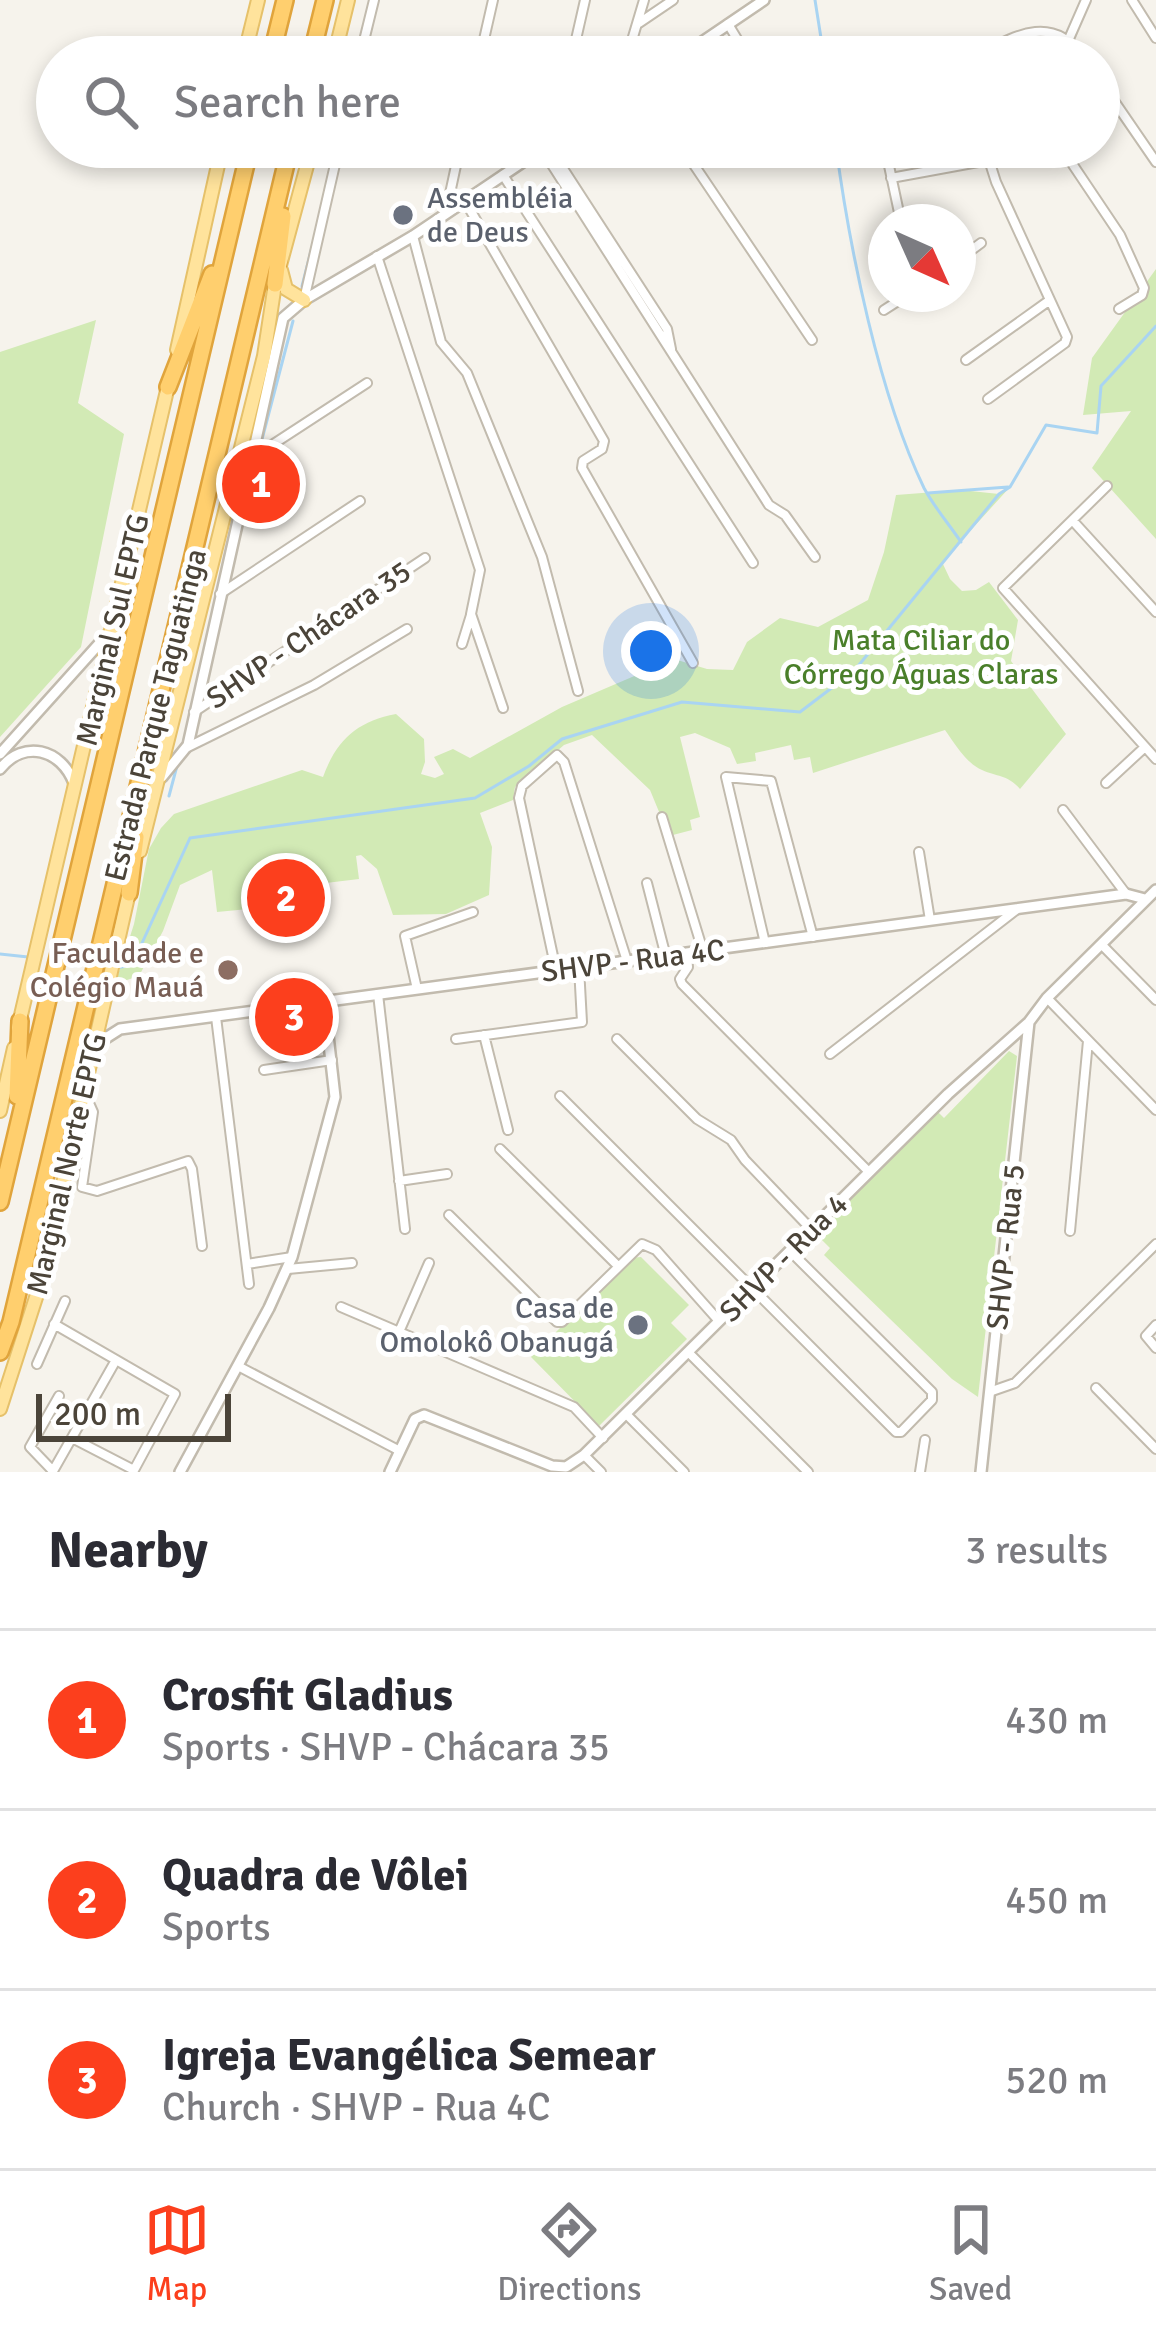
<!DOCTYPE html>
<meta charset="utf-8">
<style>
body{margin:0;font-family:Signika,sans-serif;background:#f2f2f3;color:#2b2b33}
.compass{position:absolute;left:868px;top:204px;width:108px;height:108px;border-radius:50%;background:#fff;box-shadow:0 6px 18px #0003;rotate:135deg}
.scale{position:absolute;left:36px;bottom:30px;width:195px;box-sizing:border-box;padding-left:12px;border:6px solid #4b4439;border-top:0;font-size:33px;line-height:42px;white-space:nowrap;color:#4b4439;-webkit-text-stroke:9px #fff;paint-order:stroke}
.you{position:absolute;left:651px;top:651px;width:42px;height:42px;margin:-30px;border:9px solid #fff;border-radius:50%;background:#1a73e8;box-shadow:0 0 0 18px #1a73e833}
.badge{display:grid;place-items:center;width:78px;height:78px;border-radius:50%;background:#fc3f1d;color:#fff;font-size:39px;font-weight:700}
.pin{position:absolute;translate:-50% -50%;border:6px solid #fff;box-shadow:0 3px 12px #0006}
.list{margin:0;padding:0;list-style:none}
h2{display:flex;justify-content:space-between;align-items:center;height:156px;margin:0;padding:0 48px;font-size:51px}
h2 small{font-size:39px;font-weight:400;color:#7c7c81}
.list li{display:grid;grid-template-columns:78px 1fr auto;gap:36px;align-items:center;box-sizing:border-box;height:180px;padding:0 48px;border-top:3px solid #e1e1e2}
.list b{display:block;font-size:45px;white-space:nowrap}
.list p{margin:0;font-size:39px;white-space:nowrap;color:#7c7c81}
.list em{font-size:39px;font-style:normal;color:#7c7c81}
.icon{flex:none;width:66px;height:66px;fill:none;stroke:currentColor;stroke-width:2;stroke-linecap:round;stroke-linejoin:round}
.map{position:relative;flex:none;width:1156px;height:1472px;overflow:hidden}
.search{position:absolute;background:#fff;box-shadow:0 6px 18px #0003;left:36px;right:36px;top:36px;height:132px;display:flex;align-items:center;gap:30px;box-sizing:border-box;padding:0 42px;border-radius:66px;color:#7c7c81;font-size:45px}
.sheet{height:696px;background:#fff}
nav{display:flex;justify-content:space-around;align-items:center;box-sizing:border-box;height:168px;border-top:3px solid #e1e1e2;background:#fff;font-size:33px;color:#7c7c81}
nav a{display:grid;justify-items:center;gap:6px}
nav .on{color:#fc3f1d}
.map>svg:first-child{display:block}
.green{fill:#d2eab5}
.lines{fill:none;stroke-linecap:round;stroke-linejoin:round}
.stream{stroke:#a9d4f2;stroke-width:3}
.minor-casing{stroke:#c2bbae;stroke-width:12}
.tertiary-casing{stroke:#c2bbae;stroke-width:14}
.primary-casing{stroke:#e6c16a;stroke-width:16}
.motorway-casing{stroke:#e0a43c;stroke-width:20}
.minor{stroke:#fff;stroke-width:8}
.tertiary{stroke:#fff;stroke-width:9}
.primary{stroke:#ffe39c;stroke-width:12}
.motorway{stroke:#ffcf6e;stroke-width:15}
.worship-dot{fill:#6b7280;stroke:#fff;stroke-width:4.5}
.education-dot{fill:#8d6e63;stroke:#fff;stroke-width:4.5}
.labels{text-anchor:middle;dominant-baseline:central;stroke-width:10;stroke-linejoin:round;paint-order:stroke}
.worship-label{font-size:30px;fill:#5b616d;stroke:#fff;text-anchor:start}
.street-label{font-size:30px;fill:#4b4439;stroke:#fff}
.park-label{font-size:30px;fill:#4a7f2a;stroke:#fff}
.education-label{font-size:30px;fill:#785e54;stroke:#fff;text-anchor:end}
</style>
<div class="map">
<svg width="1156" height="1472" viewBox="0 0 1156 1472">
<rect width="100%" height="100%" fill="#f6f3ec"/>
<path class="green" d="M 1156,269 L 1156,539 L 1092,468 L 1131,411 L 1083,415 L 1092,358 Z
M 96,320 L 78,403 L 124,434 L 81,647 L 0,737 L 0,352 Z
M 1010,487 L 942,562 L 950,579 L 962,591 L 976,590 L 989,582 L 1018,620 L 1011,661 L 1066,734 L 1020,789 C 1008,775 998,777 982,770 C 966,763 955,744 945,730 L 813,773 L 810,757 L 794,760 L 791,745 L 755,753 L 756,761 L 737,764 L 730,748 L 695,733 L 680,737 L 700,817 L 690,820 L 692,830 L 669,836 L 650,790 L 592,735 L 564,745 L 515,787 L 513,800 L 480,813 L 492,847 L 489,895 L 446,914 L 393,915 L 377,869 L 361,855 L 356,856 L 359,879 L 268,890 L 268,907 L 217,912 L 212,870 L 180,885 L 163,931 L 139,976 L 115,984 L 134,924 L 149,849 L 161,828 L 174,814 L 302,770 L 323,777 C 336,741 357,721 396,714 L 424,739 L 425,762 L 421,774 L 435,778 L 444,774 L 434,757 L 453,749 L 470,758 L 562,707 L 674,659 L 707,669 L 733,670 L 747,642 L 780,618 L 818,627 L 868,600 L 884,552 L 896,495 L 961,490 L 999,494 Z
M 1009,1051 L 1017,1056 L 978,1397 L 952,1379 L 824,1255 L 830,1248 L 818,1236 L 830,1224 L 827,1220 L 937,1111 L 944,1118 Z
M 641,1257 L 689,1305 L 671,1323 L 687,1339 L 599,1426 L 531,1357 L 630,1258 Z"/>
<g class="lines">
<path class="stream" d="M 815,0 L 824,57
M 836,147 C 850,251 879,394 924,488 C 934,507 949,524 961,542
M 302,286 L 312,247
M 260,447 L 293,321
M 251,485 L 257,461
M 928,493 L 1008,487
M 183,744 L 190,717
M 169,796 L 178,762
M 0,954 L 28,957
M 61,964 L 74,966
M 116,968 L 132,965 L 190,838 L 475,798 L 529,766 L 562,739 L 682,702 L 800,712 L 854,671 L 999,494 L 1010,487 L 1046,425 L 1097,433 L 1101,386 L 1156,326"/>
<defs>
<path id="minor" d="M 1132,0 L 1156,38
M 639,23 L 673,0
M 728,24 L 748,57
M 360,57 L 374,0
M 449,57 L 450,53
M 480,57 L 493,0
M 572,57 L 585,0
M 627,57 L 644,0
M 974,57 C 1013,37 1051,12 1083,57
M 1061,57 L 1086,0
M 1099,79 L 1156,162
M 549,147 L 667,329 L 671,349
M 682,147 L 812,340
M 885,147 L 901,222
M 1061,147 L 1120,235 L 1144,288 L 1142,295 L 1119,309
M 752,148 L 754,147
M 542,149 L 769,505 L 785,515 L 815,557
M 503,175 L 753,563
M 891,178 L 989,160
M 465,201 L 604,441 L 602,449 L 583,461 L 582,468 L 693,663
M 446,212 L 460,147
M 413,236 L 441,342 L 467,373 L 542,557 L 578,691
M 377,256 L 480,570 L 471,614 L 503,708
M 958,260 L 981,243
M 304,300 L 339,147
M 884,310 L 909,294
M 966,360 L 1050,300
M 988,399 L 1065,343 L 1067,337 L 996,182 L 989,160 L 994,147
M 252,458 L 367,383
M 1107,486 L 1003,588 L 1156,759
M 1073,521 L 1156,612
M 220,594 L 360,501
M 462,644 L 471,615
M 194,712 L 425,558
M 188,747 L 314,685 L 407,629
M 1106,783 L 1145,747
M 1063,810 L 1126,894
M 662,817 L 703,951
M 919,852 L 930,920
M 647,883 L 666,957
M 765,943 L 726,777 L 771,781 L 813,937
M 1102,945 L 1156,1000
M 687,955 L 688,967 L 680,979 L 682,984 L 869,1172
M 556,970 L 519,798 L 522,786 L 557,755 L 564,762 L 627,961
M 417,989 L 405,936 L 473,912
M 378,994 L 405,1229
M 1047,998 L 1156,1110
M 216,1017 L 249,1284
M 484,1035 L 508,1130
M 456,1039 L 582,1022 L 579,967
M 617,1039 L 697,1119 L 731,1140 L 745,1160 L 812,1230
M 830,1054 L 1016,910
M 264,1070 L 332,1060
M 85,1094 L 93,1112 L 82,1187 L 97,1191 L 188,1161 L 192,1169 L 202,1246
M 560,1096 L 896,1432 L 901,1432 L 932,1400 L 932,1392 L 791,1252
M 500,1149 L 617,1265
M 399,1181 L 447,1174
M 449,1215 L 557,1322 L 562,1322 L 642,1244 L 656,1250 L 719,1321
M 1070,1231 L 1088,1041
M 247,1264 L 292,1257
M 288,1269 L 352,1263
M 341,1307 L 574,1407 L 603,1438
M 54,1324 L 175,1394 L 134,1470 L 72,1438
M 1156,1325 L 1146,1336 L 1156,1348
M 399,1332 L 429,1263
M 689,1353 L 808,1472
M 37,1364 L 65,1301
M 238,1366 L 400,1451
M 1096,1388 L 1156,1449
M 992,1391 L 1015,1383 L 1156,1244
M 627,1415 L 684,1472
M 584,1455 L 601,1472
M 53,1471 L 116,1360
M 53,1471 L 30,1447 L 59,1396
M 920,1472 L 925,1440"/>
<path id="tertiary" d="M 680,57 L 764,0
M 0,754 L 107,635
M 0,769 C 24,739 61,749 74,783
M 162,777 L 188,745 L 283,318 L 304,300 L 413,236 L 545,147
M 98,1043 L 120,1029 L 1126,894 L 1145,899
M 180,1472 L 269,1308 L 292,1257 L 335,1097 L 324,1000
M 390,1472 L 415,1419 L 424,1415 L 552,1466 L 566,1467 L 584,1455 L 948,1094 L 1029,1022 L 1047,998 L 1156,890
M 981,1472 L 1029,1022"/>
<path id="primary" d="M 244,57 L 258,0
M 334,57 L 348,0
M 281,270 L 286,289 L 304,300
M 177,350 L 222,147
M 140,851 L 264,356 L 275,284 L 312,147
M 18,1028 L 169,382
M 0,1111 L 14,1048
M 0,1409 L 40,1285 L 130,888"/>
<path id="motorway" d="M 271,57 L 285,0
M 311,57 L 325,0
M 275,284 L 283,216
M 168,387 L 212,274
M 129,893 L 136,837
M 17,1096 L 20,1021
M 0,1202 L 250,147
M 0,1352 L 11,1322 C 103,930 199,539 290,147"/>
</defs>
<use href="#minor" class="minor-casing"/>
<use href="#tertiary" class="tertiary-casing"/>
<use href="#primary" class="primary-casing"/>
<use href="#motorway" class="motorway-casing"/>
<use href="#minor" class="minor"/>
<use href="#tertiary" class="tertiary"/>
<use href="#primary" class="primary"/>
<use href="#motorway" class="motorway"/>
</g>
<g class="worship-dot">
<circle cx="403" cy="215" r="12"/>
<circle cx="638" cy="1325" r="12"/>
</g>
<circle class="education-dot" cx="228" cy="970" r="12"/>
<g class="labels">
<g class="worship-label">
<text x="427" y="198">Assembléia<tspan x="427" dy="34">de Deus</tspan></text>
<text x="614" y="1308" text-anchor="end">Casa de<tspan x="614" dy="34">Omolokô Obanugá</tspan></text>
</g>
<g class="street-label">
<text transform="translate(113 630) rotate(-77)">Marginal Sul EPTG</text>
<text transform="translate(309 635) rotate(-34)">SHVP - Chácara 35</text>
<text transform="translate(156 715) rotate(-76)">Estrada Parque Taguatinga</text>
<text transform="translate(633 961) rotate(-7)">SHVP - Rua 4C</text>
<text transform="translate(67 1164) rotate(-77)">Marginal Norte EPTG</text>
<text transform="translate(1006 1247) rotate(-84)">SHVP - Rua 5</text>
<text transform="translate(784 1258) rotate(-45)">SHVP - Rua 4</text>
</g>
<g class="park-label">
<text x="921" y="640">Mata Ciliar do<tspan x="921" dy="34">Córrego Águas Claras</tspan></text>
</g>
<g class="education-label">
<text x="204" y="953">Faculdade e<tspan x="204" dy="34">Colégio Mauá</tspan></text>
</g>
</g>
</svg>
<svg class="compass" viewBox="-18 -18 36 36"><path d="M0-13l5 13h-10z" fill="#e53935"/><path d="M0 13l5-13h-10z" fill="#7c7c81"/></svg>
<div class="scale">200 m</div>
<div class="you"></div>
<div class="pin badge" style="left:261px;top:484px">1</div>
<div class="pin badge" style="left:286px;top:898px">2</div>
<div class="pin badge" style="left:294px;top:1017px">3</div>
<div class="search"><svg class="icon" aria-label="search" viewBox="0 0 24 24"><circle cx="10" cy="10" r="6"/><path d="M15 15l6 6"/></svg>Search here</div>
</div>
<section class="sheet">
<h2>Nearby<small>3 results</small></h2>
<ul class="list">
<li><span class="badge">1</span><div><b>Crosfit Gladius</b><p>Sports · SHVP - Chácara 35</p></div><em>430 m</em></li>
<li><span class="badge">2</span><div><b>Quadra de Vôlei</b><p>Sports</p></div><em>450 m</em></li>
<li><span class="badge">3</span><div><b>Igreja Evangélica Semear</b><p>Church · SHVP - Rua 4C</p></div><em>520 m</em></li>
</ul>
</section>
<nav>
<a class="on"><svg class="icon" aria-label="map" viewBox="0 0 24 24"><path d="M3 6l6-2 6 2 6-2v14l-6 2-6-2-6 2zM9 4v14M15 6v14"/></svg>Map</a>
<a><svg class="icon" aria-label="directions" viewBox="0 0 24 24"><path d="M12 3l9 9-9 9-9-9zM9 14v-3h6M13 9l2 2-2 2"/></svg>Directions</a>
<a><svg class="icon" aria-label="saved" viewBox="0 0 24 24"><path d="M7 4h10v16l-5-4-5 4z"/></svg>Saved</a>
</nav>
